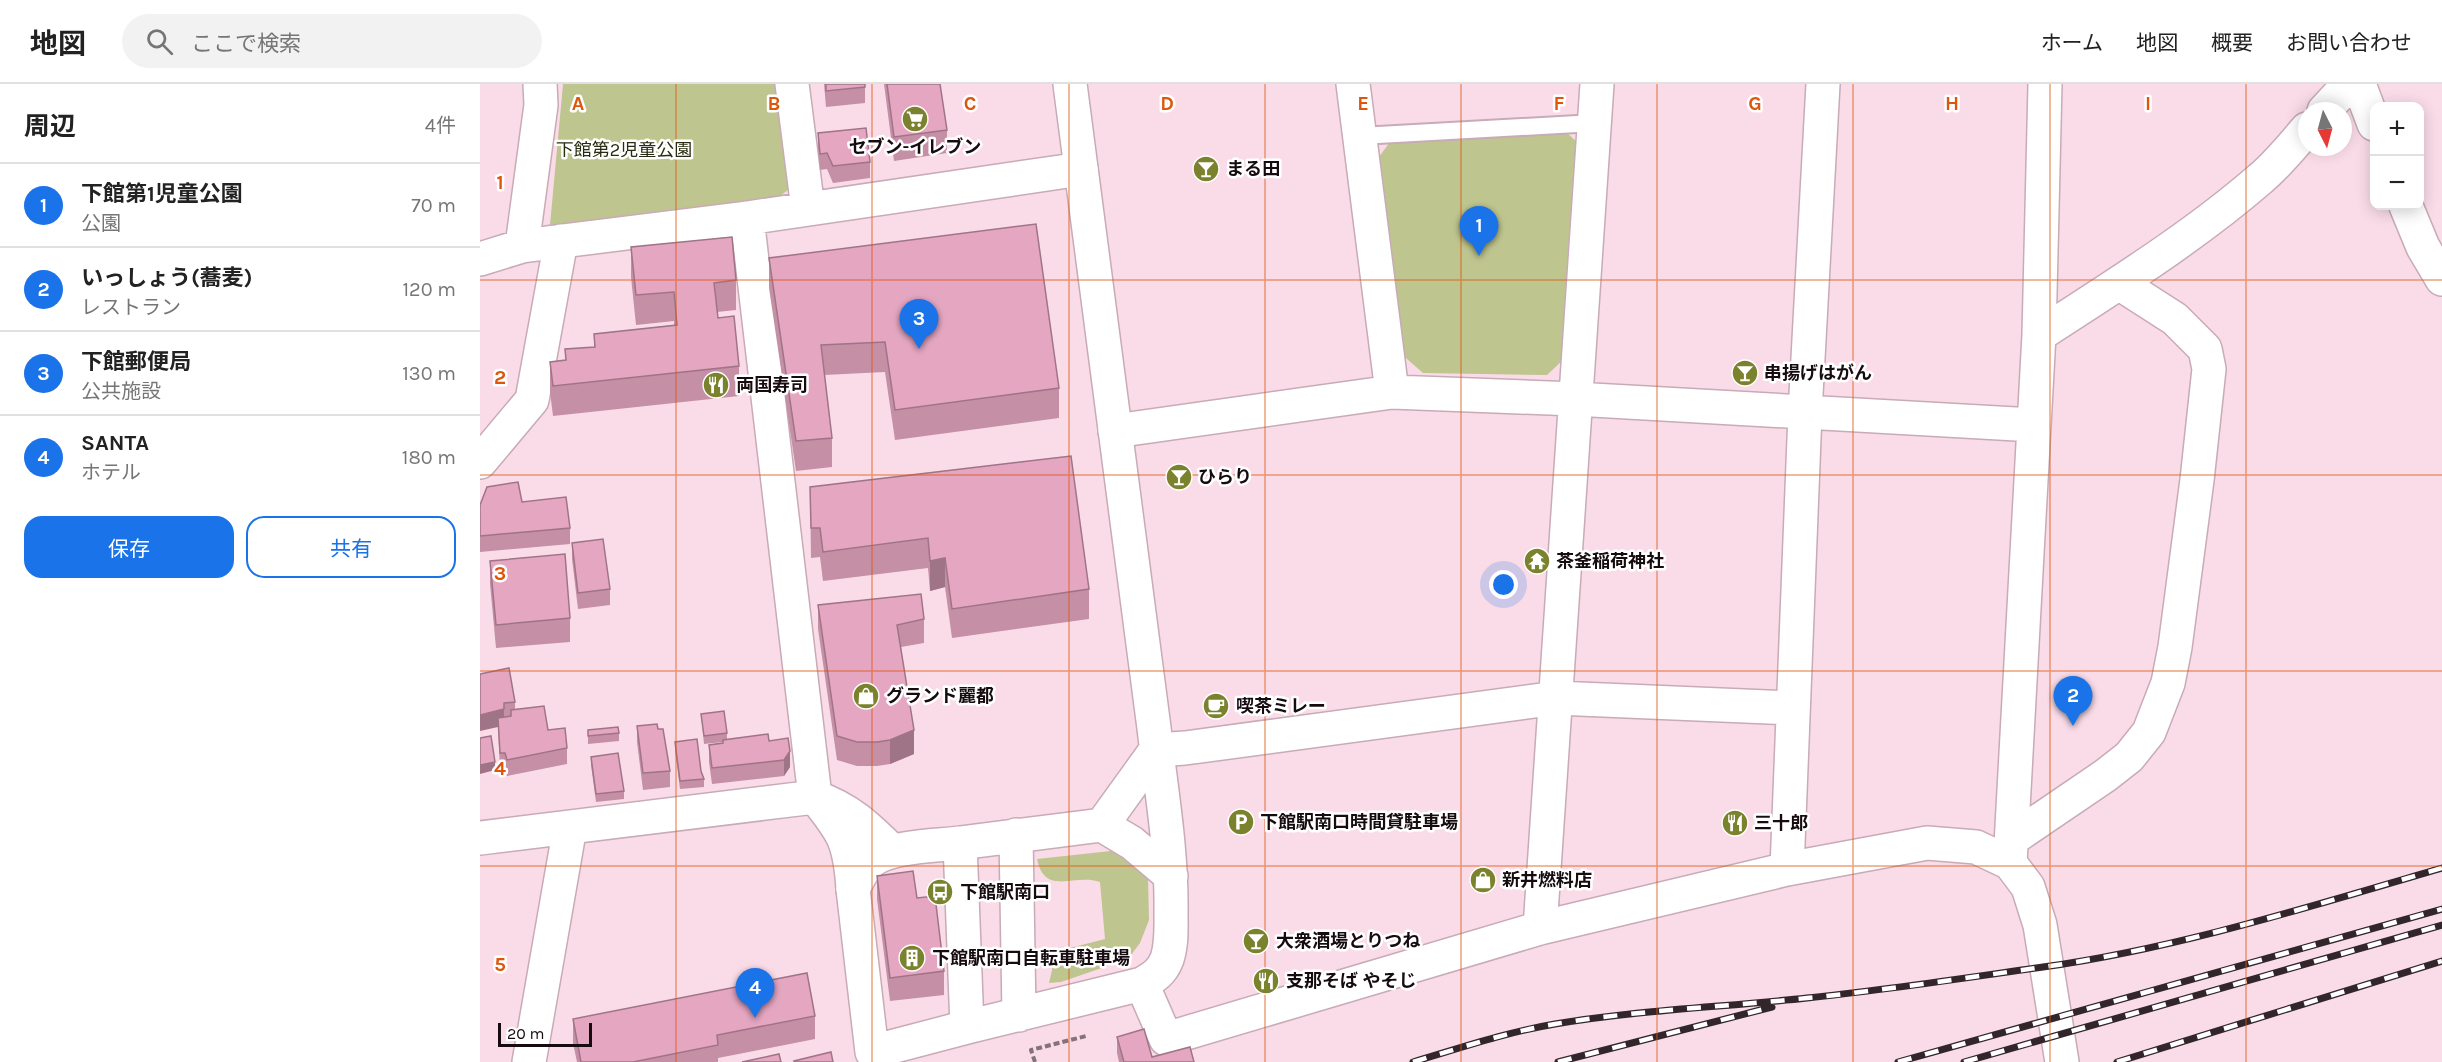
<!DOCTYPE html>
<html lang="ja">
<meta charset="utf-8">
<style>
body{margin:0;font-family:Karla,"Noto Sans JP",sans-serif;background:#f2f2f2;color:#222}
.controls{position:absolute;right:18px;top:18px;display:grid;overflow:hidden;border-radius:12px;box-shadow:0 3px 15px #0003}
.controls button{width:54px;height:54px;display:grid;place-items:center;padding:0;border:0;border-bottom:2px solid #e0e0e0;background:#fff;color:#222;font:30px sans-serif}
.compass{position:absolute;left:1818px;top:18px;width:54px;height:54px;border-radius:50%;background:#fff;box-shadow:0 3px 15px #0003;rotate:174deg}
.scale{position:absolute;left:18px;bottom:15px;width:94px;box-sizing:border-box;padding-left:6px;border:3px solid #160c10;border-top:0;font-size:16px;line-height:21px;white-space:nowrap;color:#160c10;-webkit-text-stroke:4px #fff;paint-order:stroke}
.you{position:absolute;left:1024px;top:501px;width:21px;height:21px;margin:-15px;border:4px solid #fff;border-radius:50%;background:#1a73e8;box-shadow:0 0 0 9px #1a73e833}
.badge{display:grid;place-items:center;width:39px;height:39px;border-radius:50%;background:#1a73e8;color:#fff;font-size:20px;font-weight:700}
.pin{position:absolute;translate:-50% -50px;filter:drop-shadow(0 2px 3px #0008)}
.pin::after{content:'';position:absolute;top:32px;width:21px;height:18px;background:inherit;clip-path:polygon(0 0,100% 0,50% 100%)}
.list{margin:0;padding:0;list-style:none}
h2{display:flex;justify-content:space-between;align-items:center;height:78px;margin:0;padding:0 24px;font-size:26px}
h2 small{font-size:20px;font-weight:400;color:#767676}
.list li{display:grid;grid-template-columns:39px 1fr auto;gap:18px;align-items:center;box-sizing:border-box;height:84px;padding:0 24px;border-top:2px solid #e0e0e0}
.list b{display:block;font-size:22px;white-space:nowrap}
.list p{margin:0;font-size:20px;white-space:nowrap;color:#767676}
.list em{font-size:20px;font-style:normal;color:#767676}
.actions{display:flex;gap:12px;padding:18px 24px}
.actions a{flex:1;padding:14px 0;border:2px solid #1a73e8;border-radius:18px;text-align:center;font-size:21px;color:#1a73e8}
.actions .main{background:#1a73e8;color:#fff}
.icon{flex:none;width:33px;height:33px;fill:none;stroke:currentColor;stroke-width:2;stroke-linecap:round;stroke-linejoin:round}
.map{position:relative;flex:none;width:1962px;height:978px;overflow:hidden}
header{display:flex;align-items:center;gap:36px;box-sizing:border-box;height:84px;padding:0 30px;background:#fff;border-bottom:2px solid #e0e0e0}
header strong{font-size:28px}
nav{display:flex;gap:33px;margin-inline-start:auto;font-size:21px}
.search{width:420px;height:54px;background:#f2f2f2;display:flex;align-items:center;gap:15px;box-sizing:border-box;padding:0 21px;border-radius:33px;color:#767676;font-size:22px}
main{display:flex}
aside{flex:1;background:#fff}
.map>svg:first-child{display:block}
.green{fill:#bfc58e}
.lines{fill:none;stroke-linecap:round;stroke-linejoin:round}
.service-casing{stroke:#c8abb7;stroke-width:20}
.minor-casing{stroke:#c8abb7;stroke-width:36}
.tertiary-casing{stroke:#c8abb7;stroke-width:36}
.path{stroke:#857179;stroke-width:4;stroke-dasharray:6 3;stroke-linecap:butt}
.service{stroke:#fff;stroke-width:16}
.minor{stroke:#fff;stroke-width:33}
.tertiary{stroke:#fff;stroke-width:33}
.rail-casing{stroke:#32262b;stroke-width:7}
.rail{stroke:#fff;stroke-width:4.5;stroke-dasharray:14;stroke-linecap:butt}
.wall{fill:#c58fa6}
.shaded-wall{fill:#a07487}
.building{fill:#e5a6c1;stroke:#a07487;stroke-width:1.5}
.grid{fill:none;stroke:#de550c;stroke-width:1.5;stroke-opacity:0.55}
.labels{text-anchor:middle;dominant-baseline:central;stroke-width:5;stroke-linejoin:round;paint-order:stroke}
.poi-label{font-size:18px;font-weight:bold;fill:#160c10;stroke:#fff;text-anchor:start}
.park-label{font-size:18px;fill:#292c10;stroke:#fff}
.grid-label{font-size:20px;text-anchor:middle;font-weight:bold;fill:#de550c;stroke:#fff;stroke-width:5;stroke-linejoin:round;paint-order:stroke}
</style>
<header>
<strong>地図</strong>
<div class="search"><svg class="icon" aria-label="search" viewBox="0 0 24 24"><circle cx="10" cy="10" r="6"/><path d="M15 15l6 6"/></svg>ここで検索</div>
<nav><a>ホーム</a><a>地図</a><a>概要</a><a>お問い合わせ</a></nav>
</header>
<main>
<aside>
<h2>周辺<small>4件</small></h2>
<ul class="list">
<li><span class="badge">1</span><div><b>下館第1児童公園</b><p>公園</p></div><em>70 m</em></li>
<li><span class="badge">2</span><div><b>いっしょう(蕎麦)</b><p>レストラン</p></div><em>120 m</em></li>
<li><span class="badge">3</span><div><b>下館郵便局</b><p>公共施設</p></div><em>130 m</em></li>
<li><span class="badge">4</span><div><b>SANTA</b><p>ホテル</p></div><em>180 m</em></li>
</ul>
<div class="actions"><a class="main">保存</a><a>共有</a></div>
</aside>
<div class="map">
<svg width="1962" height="978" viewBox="0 0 1962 978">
<rect width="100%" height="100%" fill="#fadce8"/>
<path class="green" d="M 83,0 L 302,0 L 316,100 L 296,115 L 70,141 Z
M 1086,48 L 1097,58 L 1084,275 L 1067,291 L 943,289 L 919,268 L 896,77 L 910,58 Z
M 631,767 L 647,767 L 668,794 L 669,836 L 660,859 L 648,875 L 581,898 L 569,899 L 575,873 L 586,865 L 625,855 L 620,798 C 594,789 565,813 557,775 Z"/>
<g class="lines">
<defs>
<path id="service" d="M 880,52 L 1115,39"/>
<path id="minor" d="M 312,0 L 328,125
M 873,0 L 912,308
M 1565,0 L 1559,251 L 1530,779 L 1548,803 L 1560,841 L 1582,978
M 1879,0 L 1894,40
M 1844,27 L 1869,0
M 1926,122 L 1943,163 L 1962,195
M 267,134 L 335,713 C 364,749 370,758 373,805
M 42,162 L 61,21 L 60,0
M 0,175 L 42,162 L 267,134 L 601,85
M 1559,251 C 1634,202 1712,154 1780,95 C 1797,81 1812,62 1827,45
M 635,347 L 912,308 L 1095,315 L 1554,341
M 0,378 L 52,316 L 81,157
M 676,666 L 705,664 L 1076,614 L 1312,624
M 0,754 L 335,713 C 369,725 387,742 412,767
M 1532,755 L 1626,691 L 1649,673 L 1669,648 L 1688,599 L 1695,563 L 1717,396 L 1729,285 L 1725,265 L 1695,235 L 1639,199
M 1307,785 L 1325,329 L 1343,0
M 1060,844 L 1117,0
M 662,900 L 686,955 L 1060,844 L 1307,785 L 1447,759 L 1496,763 L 1530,779
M 49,978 L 90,743"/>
<path id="tertiary" d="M 590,0 L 674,644 C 681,705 692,767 691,828 C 691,844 692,860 687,875 C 682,888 674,893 662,900 L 487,943 L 480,759 L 622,741 L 676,666
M 622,741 L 652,759 L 691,792
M 536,751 L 539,931
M 480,759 C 455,762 411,762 391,777 C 383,784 378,795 373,805 L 392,968 L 487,943"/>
</defs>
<use href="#service" class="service-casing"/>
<use href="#minor" class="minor-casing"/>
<use href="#tertiary" class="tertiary-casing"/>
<path class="path" d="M 555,978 L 551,966 L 606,952"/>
<use href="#service" class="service"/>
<use href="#minor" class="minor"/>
<use href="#tertiary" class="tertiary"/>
<defs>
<path id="rail" d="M 933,978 C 980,964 1027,948 1075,940 C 1159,926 1243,923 1327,914 C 1406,906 1485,894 1563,883 C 1699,864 1831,822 1962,784
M 1078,978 L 1292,923
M 1418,978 L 1962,825
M 1484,978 L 1962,841
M 1637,978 L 1962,877"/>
</defs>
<use href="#rail" class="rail-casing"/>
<use href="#rail" class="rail"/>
</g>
<path class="wall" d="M 344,0 L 385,0 L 385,19 L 346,23 Z
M 404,0 L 460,0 L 467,46 L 467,69 L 414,77 Z
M 338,49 L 390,78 L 390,94 L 353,99 L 347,85 L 340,86 L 338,65 Z
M 151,163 L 256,196 L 256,226 L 237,228 L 238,234 L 259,282 L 259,312 L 73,332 L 70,308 L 70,278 L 85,276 L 85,265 L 114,263 L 114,250 L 194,241 L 194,237 L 156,241 L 151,193 Z
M 289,174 L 579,304 L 579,334 L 415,356 L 405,288 L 344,291 L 352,354 L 352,383 L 316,387 L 289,204 Z
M 330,403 L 609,505 L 609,535 L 472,554 L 465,503 L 450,507 L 448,484 L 343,497 L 340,473 L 331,474 Z
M 42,418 L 90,444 L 90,460 L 0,468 L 0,421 Z
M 92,459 L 130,505 L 130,521 L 98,525 L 92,475 Z
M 10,477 L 90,534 L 90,558 L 16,564 L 10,500 Z
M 338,521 L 444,535 L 444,559 L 421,563 L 434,670 L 410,680 L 397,682 L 377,682 L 357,676 L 338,545 Z
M 0,590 L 35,618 L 35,626 L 68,646 L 87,664 L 87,680 L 27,692 L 25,685 L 20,685 L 18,643 Z
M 221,630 L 247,649 L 247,655 L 289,657 L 310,683 L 304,692 L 232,700 L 229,678 L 229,661 L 243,659 L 243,658 L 224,660 Z
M 157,642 L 190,687 L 190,703 L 163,706 L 157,658 Z
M 108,646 L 139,649 L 139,657 L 108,660 Z
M 195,658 L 221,687 L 224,695 L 224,703 L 200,705 L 195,666 Z
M 111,673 L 144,707 L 144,715 L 116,718 L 111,681 Z
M 397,792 L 464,887 L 464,911 L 410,917 L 397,815 Z
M 335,932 L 335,955 L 238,974 L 238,978 L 97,978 L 93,959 L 93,935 Z
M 637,953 L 672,973 L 714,978 L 639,978 L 637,969 Z"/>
<path class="shaded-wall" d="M 465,474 L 465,503 L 450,507 L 450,477 Z
M 24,625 L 24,641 L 18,634 L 18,643 L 0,647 L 0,631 Z
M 434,646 L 434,670 L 410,680 L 410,656 Z
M 310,667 L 310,683 L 304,692 L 304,676 Z
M 15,678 L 15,686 L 0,690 L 0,681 Z"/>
<path class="building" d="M 346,0 L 385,0 L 385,3 L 346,7 Z
M 407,0 L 460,0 L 467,46 L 414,53 Z
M 386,44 L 390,78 L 353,82 L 347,69 L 340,70 L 338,49 Z
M 556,140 L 579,304 L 415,326 L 405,258 L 341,261 L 352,354 L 316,357 L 289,174 Z
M 252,153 L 256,196 L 234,199 L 238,234 L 254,232 L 259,282 L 73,302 L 70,278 L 86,276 L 85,265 L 115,263 L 114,250 L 197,241 L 194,208 L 156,211 L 151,163 Z
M 591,372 L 609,505 L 472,525 L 465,474 L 450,477 L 448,454 L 343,468 L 340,444 L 331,444 L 330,403 Z
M 38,398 L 42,418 L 86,413 L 90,444 L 0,452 L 0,421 L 7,403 Z
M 123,455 L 130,505 L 98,509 L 92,459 Z
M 85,470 L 90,534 L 16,541 L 10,477 Z
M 441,510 L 444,535 L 417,541 L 434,646 L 410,656 L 397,658 L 377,658 L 357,652 L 338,521 Z
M 29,584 L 35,618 L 24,619 L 24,625 L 0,631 L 0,590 Z
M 64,622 L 68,646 L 85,644 L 87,664 L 27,676 L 25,669 L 20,669 L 18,634 L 31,632 L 31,626 Z
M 244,627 L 247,649 L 224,652 L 221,630 Z
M 177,640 L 178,645 L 183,645 L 190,687 L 163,689 L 157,642 Z
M 138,643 L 139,649 L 108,652 L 108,646 Z
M 288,650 L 289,657 L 308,654 L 310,667 L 304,676 L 232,684 L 229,661 L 243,659 L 243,656 Z
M 11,652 L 15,678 L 0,681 L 0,654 Z
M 217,655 L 221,687 L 224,695 L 200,697 L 195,658 Z
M 138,669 L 144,707 L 116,710 L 111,673 Z
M 433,787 L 437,814 L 455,812 L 464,887 L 410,894 L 397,792 Z
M 327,889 L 335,932 L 237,951 L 238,961 L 153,978 L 101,978 L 93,935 Z
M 664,945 L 672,973 L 710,963 L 714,978 L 644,978 L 637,953 Z
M 351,968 L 353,978 L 315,978 L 314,977 Z
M 299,970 L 301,978 L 262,978 Z"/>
<path class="grid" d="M 196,0 L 196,978M 392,0 L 392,978M 589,0 L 589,978M 785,0 L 785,978M 981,0 L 981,978M 1177,0 L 1177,978M 1373,0 L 1373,978M 1570,0 L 1570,978M 1766,0 L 1766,978M 0,196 L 1962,196M 0,391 L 1962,391M 0,587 L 1962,587M 0,782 L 1962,782"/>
<defs>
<symbol id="supermarket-disc" viewBox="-11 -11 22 22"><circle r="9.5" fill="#7b822d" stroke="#fff"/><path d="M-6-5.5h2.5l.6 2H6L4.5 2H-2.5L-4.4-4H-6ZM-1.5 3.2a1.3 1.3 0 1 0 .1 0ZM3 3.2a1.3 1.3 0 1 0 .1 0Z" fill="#fff"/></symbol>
<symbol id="bar-disc" viewBox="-11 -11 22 22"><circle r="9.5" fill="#7b822d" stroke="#fff"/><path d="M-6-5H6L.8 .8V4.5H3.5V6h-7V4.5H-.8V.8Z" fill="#fff"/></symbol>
<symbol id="restaurant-disc" viewBox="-11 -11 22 22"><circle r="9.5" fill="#7b822d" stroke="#fff"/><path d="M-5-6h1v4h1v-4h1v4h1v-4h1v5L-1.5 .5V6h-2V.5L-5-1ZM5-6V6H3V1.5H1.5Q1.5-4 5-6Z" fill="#fff"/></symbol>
<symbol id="temple-disc" viewBox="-11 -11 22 22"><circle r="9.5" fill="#7b822d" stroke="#fff"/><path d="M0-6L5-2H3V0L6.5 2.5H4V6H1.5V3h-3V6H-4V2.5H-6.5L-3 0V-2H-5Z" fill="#fff"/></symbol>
<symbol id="shop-disc" viewBox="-11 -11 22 22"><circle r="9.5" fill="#7b822d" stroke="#fff"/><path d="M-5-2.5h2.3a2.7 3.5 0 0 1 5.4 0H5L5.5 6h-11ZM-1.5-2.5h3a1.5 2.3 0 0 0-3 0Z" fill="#fff"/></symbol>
<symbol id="cafe-disc" viewBox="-11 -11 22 22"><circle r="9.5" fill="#7b822d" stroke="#fff"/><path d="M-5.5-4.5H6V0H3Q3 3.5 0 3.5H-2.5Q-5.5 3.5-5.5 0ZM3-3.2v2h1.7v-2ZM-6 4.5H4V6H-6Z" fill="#fff"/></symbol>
<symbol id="parking-disc" viewBox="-11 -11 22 22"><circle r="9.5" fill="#7b822d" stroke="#fff"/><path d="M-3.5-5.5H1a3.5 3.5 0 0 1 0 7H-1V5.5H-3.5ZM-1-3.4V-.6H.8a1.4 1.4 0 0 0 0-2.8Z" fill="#fff"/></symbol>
<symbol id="bus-disc" viewBox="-11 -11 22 22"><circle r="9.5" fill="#7b822d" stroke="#fff"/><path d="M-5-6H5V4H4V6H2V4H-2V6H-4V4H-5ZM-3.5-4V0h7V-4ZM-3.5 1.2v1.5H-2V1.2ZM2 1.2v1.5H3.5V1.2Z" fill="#fff"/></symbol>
<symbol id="building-disc" viewBox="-11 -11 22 22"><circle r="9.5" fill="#7b822d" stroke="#fff"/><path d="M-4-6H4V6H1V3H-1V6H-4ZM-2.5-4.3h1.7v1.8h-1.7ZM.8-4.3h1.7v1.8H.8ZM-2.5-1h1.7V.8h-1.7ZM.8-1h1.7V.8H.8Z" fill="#fff"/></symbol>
</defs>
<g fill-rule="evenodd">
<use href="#supermarket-disc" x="420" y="20" width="30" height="30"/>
<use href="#bar-disc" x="711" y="70" width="30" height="30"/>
<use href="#bar-disc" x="1250" y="274" width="30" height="30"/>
<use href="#restaurant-disc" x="221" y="286" width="30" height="30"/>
<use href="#bar-disc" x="684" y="378" width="30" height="30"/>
<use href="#temple-disc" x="1042" y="462" width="30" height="30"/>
<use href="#shop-disc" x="371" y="597" width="30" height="30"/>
<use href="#cafe-disc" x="721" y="607" width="30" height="30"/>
<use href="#parking-disc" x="746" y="723" width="30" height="30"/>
<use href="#restaurant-disc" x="1240" y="724" width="30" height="30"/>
<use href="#shop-disc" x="988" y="781" width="30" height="30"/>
<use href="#bus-disc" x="445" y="793" width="30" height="30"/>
<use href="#bar-disc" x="761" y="842" width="30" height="30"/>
<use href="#building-disc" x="417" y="859" width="30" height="30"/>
<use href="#restaurant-disc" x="771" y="882" width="30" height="30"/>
</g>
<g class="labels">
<g class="poi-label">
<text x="435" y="63" text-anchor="middle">セブン-イレブン</text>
<text x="746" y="85">まる田</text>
<text x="1284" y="289">串揚げはがん</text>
<text x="256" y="301">両国寿司</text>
<text x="718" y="393">ひらり</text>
<text x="1076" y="477">茶釜稲荷神社</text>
<text x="406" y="612">グランド麗都</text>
<text x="756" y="622">喫茶ミレー</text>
<text x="780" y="738">下館駅南口時間貸駐車場</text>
<text x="1274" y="739">三十郎</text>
<text x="1022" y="796">新井燃料店</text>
<text x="480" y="808">下館駅南口</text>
<text x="796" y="857">大衆酒場とりつね</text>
<text x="452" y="874">下館駅南口自転車駐車場</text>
<text x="806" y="897">支那そば やそじ</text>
</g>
<g class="park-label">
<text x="144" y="66">下館第2児童公園</text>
</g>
</g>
<g class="grid-label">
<text x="98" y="26">A</text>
<text x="294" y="26">B</text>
<text x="490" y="26">C</text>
<text x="687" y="26">D</text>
<text x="883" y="26">E</text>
<text x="1079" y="26">F</text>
<text x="1275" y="26">G</text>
<text x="1472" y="26">H</text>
<text x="1668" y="26">I</text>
<text x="20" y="105">1</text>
<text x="20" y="300">2</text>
<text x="20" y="496">3</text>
<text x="20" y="691">4</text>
<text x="20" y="887">5</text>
</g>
</svg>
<div class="controls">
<button>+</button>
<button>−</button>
</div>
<svg class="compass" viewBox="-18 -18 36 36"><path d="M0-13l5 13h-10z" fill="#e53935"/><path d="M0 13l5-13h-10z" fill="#767676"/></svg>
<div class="scale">20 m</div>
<div class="you"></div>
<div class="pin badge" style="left:999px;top:172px">1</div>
<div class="pin badge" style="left:1593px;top:642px">2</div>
<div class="pin badge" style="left:439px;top:265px">3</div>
<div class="pin badge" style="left:275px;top:934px">4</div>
</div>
</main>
